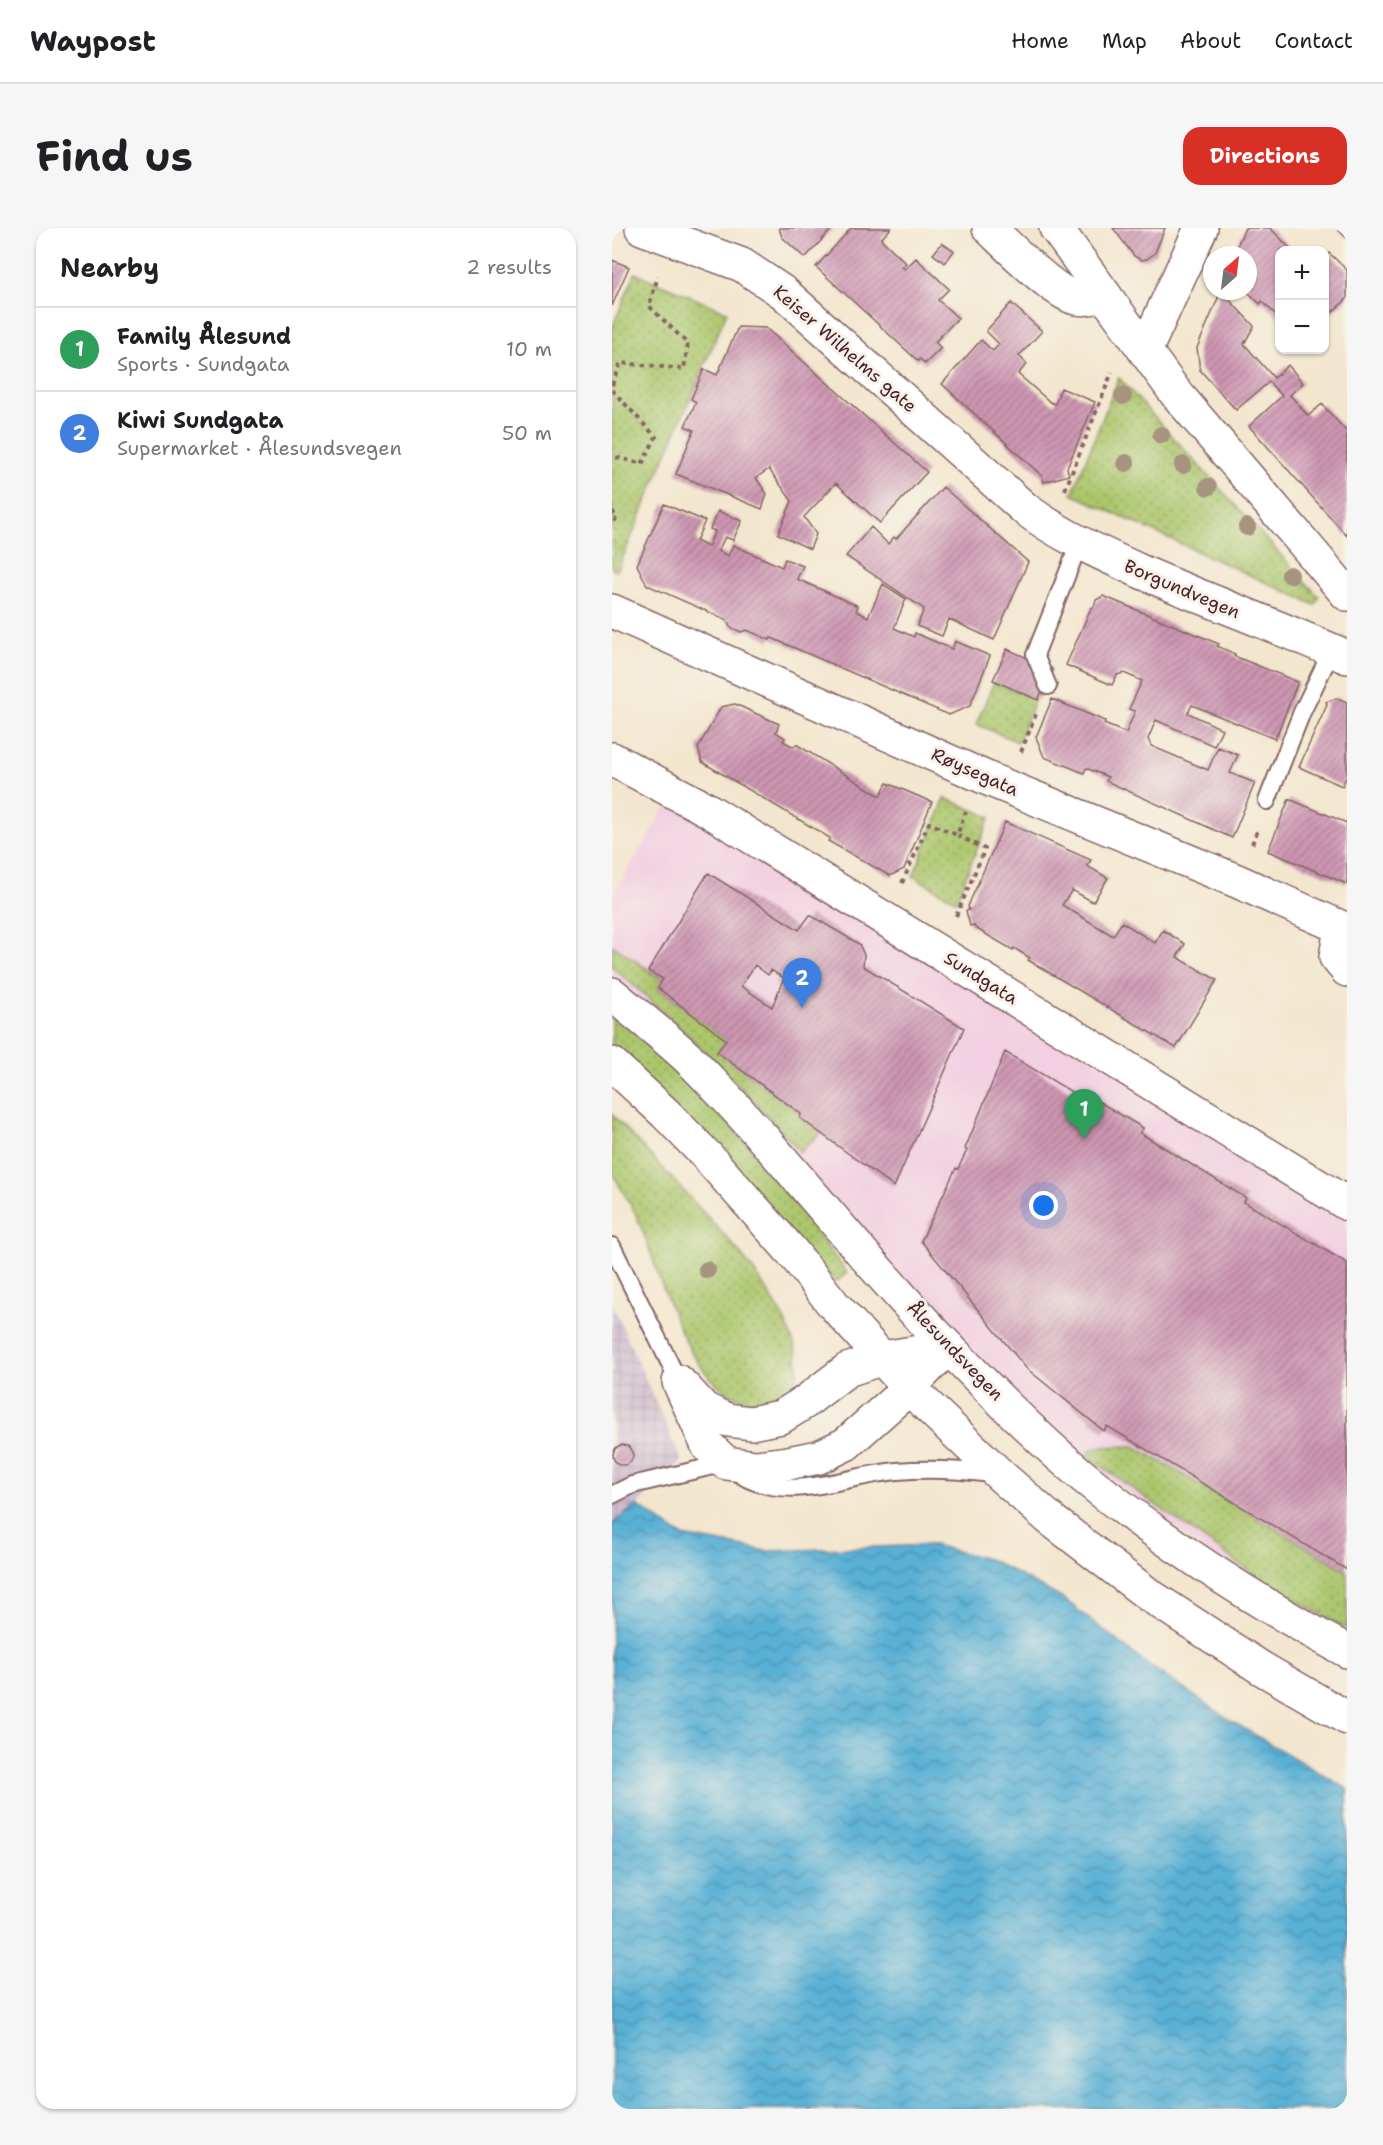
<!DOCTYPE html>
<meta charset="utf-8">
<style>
body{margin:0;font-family:"Shantell Sans",sans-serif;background:#f6f6f6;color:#202124}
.controls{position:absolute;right:18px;top:18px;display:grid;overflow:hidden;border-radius:12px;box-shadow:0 2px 4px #0004}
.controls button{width:54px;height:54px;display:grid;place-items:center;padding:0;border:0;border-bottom:2px solid #e0e0e0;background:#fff;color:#202124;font:30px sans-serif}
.compass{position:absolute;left:591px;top:18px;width:54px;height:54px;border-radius:50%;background:#fff;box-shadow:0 2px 4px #0004;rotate:28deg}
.you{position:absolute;left:432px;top:978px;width:21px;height:21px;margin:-15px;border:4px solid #fff;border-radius:50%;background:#1a73e8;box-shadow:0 0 0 9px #1a73e833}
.badge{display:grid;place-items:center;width:39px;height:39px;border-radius:50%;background:#d93025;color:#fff;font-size:20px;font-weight:700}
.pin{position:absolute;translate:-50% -50px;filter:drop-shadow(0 2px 3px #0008)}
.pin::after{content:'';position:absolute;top:32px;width:21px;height:18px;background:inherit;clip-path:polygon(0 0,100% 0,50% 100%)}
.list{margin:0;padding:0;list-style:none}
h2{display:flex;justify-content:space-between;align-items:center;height:78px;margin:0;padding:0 24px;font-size:26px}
h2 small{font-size:20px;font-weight:400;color:#757577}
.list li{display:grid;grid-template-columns:39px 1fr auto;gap:18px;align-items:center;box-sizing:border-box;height:84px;padding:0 24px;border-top:2px solid #e0e0e0}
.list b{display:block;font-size:22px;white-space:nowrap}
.list p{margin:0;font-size:20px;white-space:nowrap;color:#757577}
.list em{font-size:20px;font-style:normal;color:#757577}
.map{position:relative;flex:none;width:735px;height:1881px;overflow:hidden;border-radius:18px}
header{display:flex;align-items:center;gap:36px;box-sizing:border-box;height:84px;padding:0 30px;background:#fff;border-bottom:2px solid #e0e0e0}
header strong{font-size:28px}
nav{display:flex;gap:33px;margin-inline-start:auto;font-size:21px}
.intro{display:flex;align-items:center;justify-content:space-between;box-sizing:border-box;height:144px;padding:0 36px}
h1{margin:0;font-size:42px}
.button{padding:15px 27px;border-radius:18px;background:#d93025;color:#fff;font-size:21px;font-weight:700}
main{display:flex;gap:36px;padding:0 36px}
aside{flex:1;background:#fff;border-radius:18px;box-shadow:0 2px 4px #0004}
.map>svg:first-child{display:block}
.built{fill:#f2cfe1}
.industrial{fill:url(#industrial-grid)}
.grass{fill:url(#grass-dots);stroke:#7a724c;stroke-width:1.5}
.water{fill:url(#water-waves);stroke:#516880;stroke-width:1.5}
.building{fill:url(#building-hatch);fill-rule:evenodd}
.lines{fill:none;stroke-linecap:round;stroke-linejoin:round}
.service-casing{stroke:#856564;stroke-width:20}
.minor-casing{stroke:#856564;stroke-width:36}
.tertiary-casing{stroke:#856564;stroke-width:36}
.secondary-casing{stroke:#856564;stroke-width:36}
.trunk-casing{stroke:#856564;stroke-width:36}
.path{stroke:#856564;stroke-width:4;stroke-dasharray:4.5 4.5;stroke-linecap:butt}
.service{stroke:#fff;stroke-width:16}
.minor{stroke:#fff;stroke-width:33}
.tertiary{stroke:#fff;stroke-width:33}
.secondary{stroke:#fff;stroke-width:33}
.trunk{stroke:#fff;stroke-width:33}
.tree{fill:#a6947f}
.labels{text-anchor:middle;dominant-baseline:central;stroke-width:6;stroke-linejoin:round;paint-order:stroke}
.street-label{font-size:18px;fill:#4a1f2b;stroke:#f7f3e8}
</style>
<header>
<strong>Waypost</strong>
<nav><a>Home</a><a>Map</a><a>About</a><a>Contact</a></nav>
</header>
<div class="intro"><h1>Find us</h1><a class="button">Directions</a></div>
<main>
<aside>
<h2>Nearby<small>2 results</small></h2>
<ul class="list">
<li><span class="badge" style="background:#2e9e5b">1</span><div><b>Family Ålesund</b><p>Sports · Sundgata</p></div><em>10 m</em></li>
<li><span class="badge" style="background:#3f7fe0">2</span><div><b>Kiwi Sundgata</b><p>Supermarket · Ålesundsvegen</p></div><em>50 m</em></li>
</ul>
</aside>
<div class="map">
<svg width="735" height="1881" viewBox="0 0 735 1881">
<defs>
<pattern id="industrial-grid" width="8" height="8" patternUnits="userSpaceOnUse" patternTransform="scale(1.5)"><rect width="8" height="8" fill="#cfbdcf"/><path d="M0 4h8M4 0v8" fill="none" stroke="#b3a2b2"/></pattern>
<pattern id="grass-dots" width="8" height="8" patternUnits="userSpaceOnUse" patternTransform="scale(1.5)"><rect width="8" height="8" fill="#abc66c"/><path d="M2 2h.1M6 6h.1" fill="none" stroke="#8da059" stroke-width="1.8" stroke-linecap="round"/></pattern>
<pattern id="water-waves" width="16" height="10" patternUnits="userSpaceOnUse" patternTransform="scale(1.5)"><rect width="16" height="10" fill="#58b0d5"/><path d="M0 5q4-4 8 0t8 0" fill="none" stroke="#4b8fad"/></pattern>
<pattern id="building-hatch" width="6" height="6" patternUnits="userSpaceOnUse" patternTransform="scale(1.5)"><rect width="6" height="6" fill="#cd96b2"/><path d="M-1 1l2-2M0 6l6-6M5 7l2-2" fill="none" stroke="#a87a91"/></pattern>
</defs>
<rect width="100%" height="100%" fill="#f7f3e8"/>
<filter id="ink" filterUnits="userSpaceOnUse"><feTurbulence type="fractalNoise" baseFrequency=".0167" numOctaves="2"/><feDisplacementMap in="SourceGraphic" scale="12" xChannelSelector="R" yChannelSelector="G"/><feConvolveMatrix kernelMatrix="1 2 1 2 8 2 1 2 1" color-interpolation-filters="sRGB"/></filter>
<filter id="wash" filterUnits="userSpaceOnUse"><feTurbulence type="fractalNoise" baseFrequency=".008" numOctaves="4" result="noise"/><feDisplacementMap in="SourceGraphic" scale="24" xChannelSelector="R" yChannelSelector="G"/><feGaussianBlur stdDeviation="1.35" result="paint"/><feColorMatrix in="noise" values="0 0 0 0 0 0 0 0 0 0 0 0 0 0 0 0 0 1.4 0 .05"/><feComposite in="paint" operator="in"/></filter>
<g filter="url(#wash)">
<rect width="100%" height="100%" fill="#f3e6ce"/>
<path class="built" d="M 57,573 L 735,986 L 735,1410 L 651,1365 L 449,1215 L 304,1061 L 0,757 L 0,669 Z"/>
<path class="industrial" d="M 0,1076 L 70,1233 L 25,1277 L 0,1296 Z"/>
<path class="grass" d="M 23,45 L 115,84 L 5,343 L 0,341 L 0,100 Z
M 507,150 L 707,369 L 703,377 L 460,266 Z
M 382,454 L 423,472 L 406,514 L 364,496 Z
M 333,570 L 378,589 L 344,673 L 301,648 Z
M 0,717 L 37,742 L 37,744 L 51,751 L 46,760 L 114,812 L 106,824 L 189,886 L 188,890 L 209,905 L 188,924 C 130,857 67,796 0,739 Z
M 0,786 C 30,812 60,839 89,867 C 143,921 189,984 235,1045 L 224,1054 L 0,821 Z
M 0,886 L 117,1012 C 140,1039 223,1143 167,1170 C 149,1178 132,1174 115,1164 C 67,1133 47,1040 25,989 C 19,974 4,956 0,941 C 0,929 0,900 0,886 Z
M 522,1218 L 735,1343 L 735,1401 L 657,1357 L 476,1229 L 478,1222 L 487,1219 Z"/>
<path class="water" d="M 25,1277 L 70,1308 L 155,1323 L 321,1317 L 379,1332 L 453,1372 L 532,1434 L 621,1494 L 735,1561 L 735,1881 L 0,1881 L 0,1296 Z"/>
<g id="blocks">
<path class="building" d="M 167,0 L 221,0 L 193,30 L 170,9 Z
M 239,0 L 279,0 L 269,11 L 294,35 L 290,39 L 293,41 L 304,30 L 337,61 L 326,72 L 346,90 L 323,114 L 329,120 L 313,136 L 308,131 L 306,133 L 204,39 Z
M 501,0 L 553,0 L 543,25 L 535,31 L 529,32 L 522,28 Z
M 633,0 L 658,0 L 680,22 L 668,22 L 668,91 L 650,73 L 648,76 L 636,64 L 636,27 L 621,27 Z
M 725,0 L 735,0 L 735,10 Z
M 330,15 L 342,23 L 333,35 L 321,26 Z
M 717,25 L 735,42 L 735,71 L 712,91 L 712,29 Z
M 0,32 L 17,39 L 0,78 Z
M 609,63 L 642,98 L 632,116 L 662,150 L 676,137 L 691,155 L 678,167 L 696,188 L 710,176 L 735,204 L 735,308 L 637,198 L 670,168 L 657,154 L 624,182 L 588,142 L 585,120 Z
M 399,75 L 430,103 L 407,128 L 415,136 L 406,146 L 438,174 L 443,176 L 449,160 L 483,174 L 455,240 L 457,247 L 432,254 L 430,248 L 330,156 L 369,112 L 381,123 L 387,116 L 374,103 Z
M 126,99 L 154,100 L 315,244 L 268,295 L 224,255 L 192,289 L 204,306 L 198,321 L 166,306 L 180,273 L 157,241 L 144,250 L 155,266 L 150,281 L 64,246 L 82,202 L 73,198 L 84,174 L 79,171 L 92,141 L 105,147 Z
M 331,259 L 416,334 L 382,412 L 337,391 L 330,408 L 305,398 L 312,381 L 234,328 L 259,299 L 276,316 L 282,309 L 284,311 Z
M 52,276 L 93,293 L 84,313 L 96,319 L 103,303 L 98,301 L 106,283 L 130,293 L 121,312 L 113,309 L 106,323 L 116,328 L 121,317 L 170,339 L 173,331 L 191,338 L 185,351 L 246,378 L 244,383 L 256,389 L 271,356 L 294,371 L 282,400 L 302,409 L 303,405 L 340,421 L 343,413 L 378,428 L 358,478 L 337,487 L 162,411 L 159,410 L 158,412 L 135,402 L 129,404 L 118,399 L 115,392 L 35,357 L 25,337 Z
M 491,368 L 607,416 L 605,418 L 623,426 L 622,428 L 686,454 L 663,511 L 580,477 L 576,485 L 610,501 L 602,518 L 544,492 L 536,511 L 539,518 L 596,542 L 606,519 L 626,527 L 618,545 L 643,555 L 620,610 L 494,553 L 496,549 L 474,540 L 472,545 L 432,529 L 424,509 L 440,471 L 493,493 L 492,496 L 514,505 L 523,483 L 517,481 L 530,453 L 512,445 L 505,447 L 500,457 L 454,437 L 479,380 L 482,379 L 484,372 Z
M 395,421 L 440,441 L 426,472 L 381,452 Z
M 725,470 L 735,474 L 735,548 L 730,558 L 687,539 L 715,477 L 714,474 Z
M 123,476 L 167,496 L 164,504 L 173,510 L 171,513 L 182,519 L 184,516 L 268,568 L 275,555 L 320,574 L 292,641 L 278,648 L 216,613 L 218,610 L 90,534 L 86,520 L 109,479 Z
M 677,571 L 735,595 L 735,656 L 656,623 Z
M 393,594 L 479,632 L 475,638 L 496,650 L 481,674 L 460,662 L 450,677 L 501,708 L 510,694 L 543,715 L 551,702 L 573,716 L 565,729 L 605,752 L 564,820 L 416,732 L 418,730 L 402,720 L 401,722 L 363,700 L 362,697 L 358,698 L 354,683 L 357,682 L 356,678 Z
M 96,645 L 187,702 L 198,687 L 247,716 L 252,727 L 251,738 L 352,800 L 282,959 L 188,890 L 189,886 L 105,824 L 114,812 L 46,760 L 51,751 L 36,743 ZM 143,737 L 156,747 L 159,742 L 172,750 L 160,779 L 129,758 Z
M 393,824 L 473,872 L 476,867 L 531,900 L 528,905 L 634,970 L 632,974 L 735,1035 L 735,1342 L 495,1198 L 492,1203 L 414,1140 L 309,1013 L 344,940 L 346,941 L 355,922 L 353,921 Z
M1 1227a10 10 0 1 1 20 0a10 10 0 1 1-20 0Z"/>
</g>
</g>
<g filter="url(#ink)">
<use href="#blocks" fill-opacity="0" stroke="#856564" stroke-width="1.5"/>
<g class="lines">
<defs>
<path id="service" d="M 436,458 L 423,427 L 467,316
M 655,573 L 690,484 L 720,422
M 0,1018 L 67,1154
M 0,1267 L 20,1257 L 114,1235 C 121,1240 129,1248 136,1251 C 186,1273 236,1247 285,1243 C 318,1240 349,1242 381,1246"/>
<path id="minor" d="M 30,0 L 130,37 L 172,65 L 412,280 C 449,308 490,326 532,345 C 599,374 668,399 735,429
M 377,0 C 395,17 442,65 464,70 C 473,72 484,69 492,66
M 533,123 L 589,0
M 0,531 L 96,582 L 735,976
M 729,700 L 724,729 L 735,742
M 67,1154 L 96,1218 L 114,1235 L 144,1239 L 176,1235 L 207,1229 L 234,1216 L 297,1160 L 336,1119
M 72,1159 L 92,1181 L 116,1192 L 139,1195 L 169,1189 L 193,1174 L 235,1142 L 271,1130 L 336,1119"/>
<path id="tertiary" d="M 444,0 L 563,164 L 735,366"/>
<path id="secondary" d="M 0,383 L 381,553 L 625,653 L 735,702"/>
<path id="trunk" d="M 0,766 C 27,789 58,812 83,837 C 172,927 248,1029 336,1119 C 380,1164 425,1210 473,1250 C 554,1316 643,1373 735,1423
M 0,836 L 53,885 L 95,928 L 181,1025 L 221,1076 L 297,1160 L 388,1247 L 438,1291 L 537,1367 L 649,1440 L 735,1490"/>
</defs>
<use href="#service" class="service-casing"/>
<use href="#minor" class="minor-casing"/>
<use href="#tertiary" class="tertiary-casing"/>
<use href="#secondary" class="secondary-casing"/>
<use href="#trunk" class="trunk-casing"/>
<path class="path" d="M 0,157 L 8,135 L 72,141 L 76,116 L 37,78 L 46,48
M 0,162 L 44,209 L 30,236 L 0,228
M 453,262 L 500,144
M 0,283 L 5,289 L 0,297
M 409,524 L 424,486
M 640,616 L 646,601
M 290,655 L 317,595 L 345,607
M 344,688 L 373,621 L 345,607 L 354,584"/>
<use href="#service" class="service"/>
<use href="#minor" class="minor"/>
<use href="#tertiary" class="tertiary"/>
<use href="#secondary" class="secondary"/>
<use href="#trunk" class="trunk"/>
</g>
<g class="tree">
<circle cx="511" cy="168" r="9"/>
<circle cx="549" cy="207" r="9"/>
<circle cx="514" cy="235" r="9"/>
<circle cx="571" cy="237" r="9"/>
<circle cx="596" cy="259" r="9"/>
<circle cx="635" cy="299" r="9"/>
<circle cx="678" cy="347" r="9"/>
<circle cx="95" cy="1042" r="9"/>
</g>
</g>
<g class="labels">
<g class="street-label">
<text transform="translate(233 121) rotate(41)">Keiser Wilhelms gate</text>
<text transform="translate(570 361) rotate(23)">Borgundvegen</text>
<text transform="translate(363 544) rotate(24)">Røysegata</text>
<text transform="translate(369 750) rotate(32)">Sundgata</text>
<text transform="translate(343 1123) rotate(46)">Ålesundsvegen</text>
</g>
</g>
</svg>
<div class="controls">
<button>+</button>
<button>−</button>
</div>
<svg class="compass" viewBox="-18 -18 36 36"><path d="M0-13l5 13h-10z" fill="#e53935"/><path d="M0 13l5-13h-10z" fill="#757577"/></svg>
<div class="you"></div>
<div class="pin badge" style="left:472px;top:911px;background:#2e9e5b">1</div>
<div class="pin badge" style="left:190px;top:780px;background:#3f7fe0">2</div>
</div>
</main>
